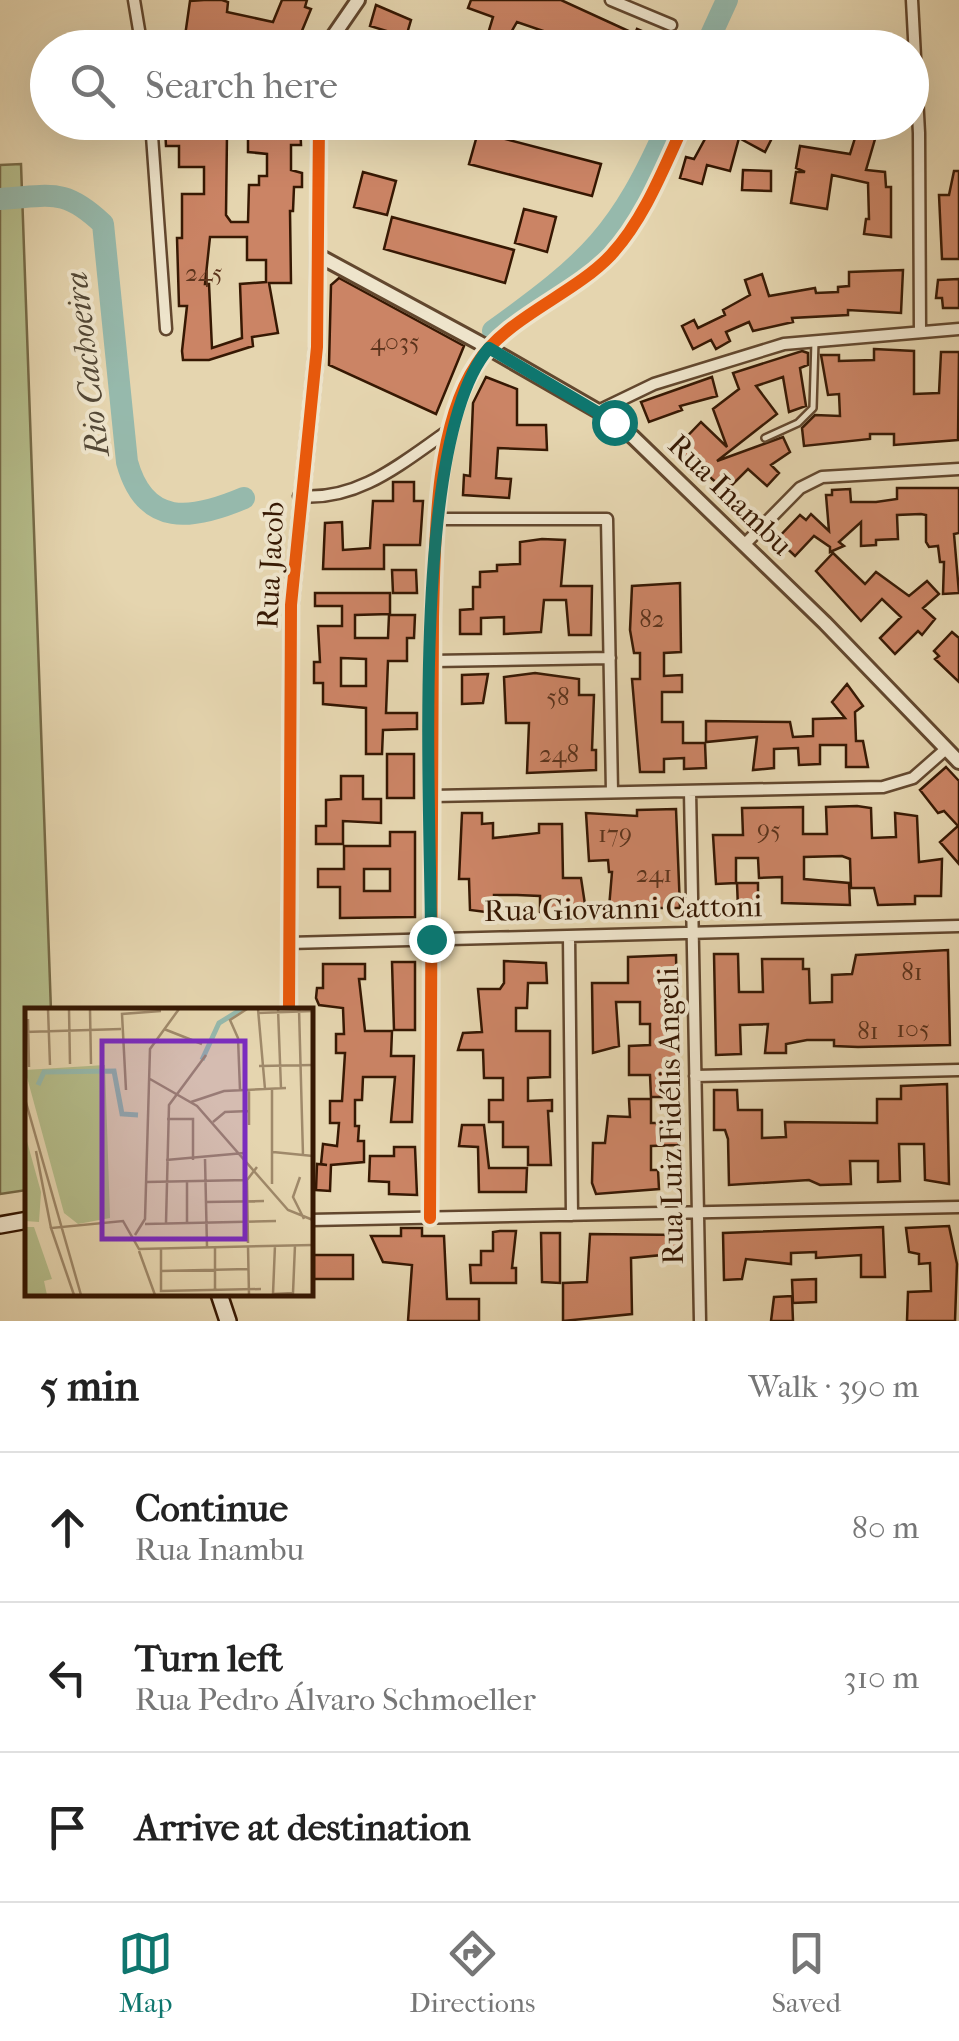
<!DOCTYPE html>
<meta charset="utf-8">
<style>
body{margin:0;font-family:"IM FELL French Canon",serif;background:#f6f6f6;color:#222}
.stop{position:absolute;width:30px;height:30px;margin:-22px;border:8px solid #0f766e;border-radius:50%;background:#fff}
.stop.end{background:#0f766e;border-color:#fff;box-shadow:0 2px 10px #0008}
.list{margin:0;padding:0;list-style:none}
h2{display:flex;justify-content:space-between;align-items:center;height:130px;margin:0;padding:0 40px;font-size:42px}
h2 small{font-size:32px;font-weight:400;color:#767676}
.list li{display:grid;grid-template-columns:65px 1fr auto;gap:30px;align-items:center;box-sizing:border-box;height:150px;padding:0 40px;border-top:2px solid #e0e0e0}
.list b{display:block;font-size:38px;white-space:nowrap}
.list p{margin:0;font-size:32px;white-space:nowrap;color:#767676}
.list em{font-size:32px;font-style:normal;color:#767676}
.icon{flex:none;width:55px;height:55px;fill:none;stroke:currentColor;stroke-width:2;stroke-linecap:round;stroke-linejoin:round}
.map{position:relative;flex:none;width:959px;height:1321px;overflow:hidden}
.search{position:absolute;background:#fff;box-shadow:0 10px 40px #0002;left:30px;right:30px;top:30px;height:110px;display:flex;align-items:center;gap:25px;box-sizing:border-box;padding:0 35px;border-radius:55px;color:#767676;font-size:38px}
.sheet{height:580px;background:#fff}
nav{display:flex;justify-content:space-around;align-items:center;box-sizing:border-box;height:140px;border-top:2px solid #e0e0e0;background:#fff;font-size:28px;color:#767676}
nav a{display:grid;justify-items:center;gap:5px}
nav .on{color:#0f766e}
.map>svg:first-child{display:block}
.green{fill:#b5bd8b;stroke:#766a47;stroke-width:2.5}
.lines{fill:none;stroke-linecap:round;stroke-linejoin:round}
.river{stroke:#96b9ac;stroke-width:22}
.building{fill:#cb8465;stroke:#361803;stroke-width:2.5;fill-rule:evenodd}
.service-casing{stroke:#62472e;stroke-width:10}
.minor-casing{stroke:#62472e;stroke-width:15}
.tertiary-casing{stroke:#62472e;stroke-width:18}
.secondary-casing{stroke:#361803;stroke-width:20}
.service{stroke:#eee4cb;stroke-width:5}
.minor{stroke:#eee4cb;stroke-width:10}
.tertiary{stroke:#eee4cb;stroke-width:12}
.secondary{stroke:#eee4cb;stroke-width:15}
.cycleway-casing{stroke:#eee4cb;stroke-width:19}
.cycleway{stroke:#e8590c;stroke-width:12}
.route{stroke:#0f766e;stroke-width:12}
.labels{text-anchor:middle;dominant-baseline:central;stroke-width:8;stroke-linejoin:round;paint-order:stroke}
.number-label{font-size:25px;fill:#5b331c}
.street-label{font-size:30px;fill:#361803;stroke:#eee4cb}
.water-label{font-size:32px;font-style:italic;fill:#534836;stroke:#eee4cb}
.inset-river{fill:none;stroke:#96b9ac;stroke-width:5}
.inset-road{fill:none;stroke:#9f896a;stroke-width:2.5}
.view{fill:#7b2cbf;fill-opacity:0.15;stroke:#7b2cbf;stroke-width:5}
.inset-edge{fill:none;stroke:#361803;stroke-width:5}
</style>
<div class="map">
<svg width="959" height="1321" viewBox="0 0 959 1321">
<rect width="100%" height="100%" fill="#e5d5af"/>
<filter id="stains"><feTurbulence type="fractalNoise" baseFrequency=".002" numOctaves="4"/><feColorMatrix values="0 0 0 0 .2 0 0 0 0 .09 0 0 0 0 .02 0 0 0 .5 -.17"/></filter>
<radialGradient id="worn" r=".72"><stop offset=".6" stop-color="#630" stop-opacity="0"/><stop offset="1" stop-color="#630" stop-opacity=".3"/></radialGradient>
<path class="green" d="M 21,164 L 51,1011 L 28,1011 L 27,1190 L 0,1194 L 0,165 Z"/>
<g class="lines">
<path class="river" d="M 705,48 L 727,0
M 0,199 C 51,196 64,187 103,224 L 127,462 C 145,528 192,520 244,498
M 493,331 C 590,261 620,234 669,122"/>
</g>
<path class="building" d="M 204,0 L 222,0 L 228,2 L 227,12 L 273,22 L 282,0 L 307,0 L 305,7 L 311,9 L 299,38 L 315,48 L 233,48 L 185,36 L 190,1 Z
M 471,0 L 561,0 L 635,34 L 637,29 L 656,37 L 652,48 L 593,48 L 517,22 L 505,43 L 487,37 L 493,17 L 468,8 Z
M 376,5 L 411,20 L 406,37 L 370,26 Z
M 178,122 L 300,122 L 301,145 L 291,145 L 291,170 L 302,173 L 302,187 L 294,187 L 293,211 L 290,211 L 291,283 L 269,283 L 278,333 L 252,337 L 253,346 L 209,360 L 183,360 L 182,351 L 187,306 L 179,306 L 177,238 L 182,238 L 182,194 L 204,194 L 204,167 L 179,167 L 179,146 L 166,146 L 165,127 L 178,126 ZM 227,134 L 248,134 L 248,152 L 267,154 L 267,176 L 259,176 L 259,185 L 249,185 L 248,222 L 231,222 L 226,215 ZM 210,237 L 247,237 L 247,260 L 266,260 L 266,282 L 240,284 L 242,338 L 212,348 L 209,284 L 205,284 Z
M 733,122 L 780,122 L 765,152 L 739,138 L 730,171 L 707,165 L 702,184 L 680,178 L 686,157 L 694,159 L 711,128 L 726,136 Z
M 860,122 L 880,122 L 866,170 L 885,172 L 886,187 L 891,187 L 891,237 L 864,234 L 866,219 L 869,219 L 868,183 L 832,175 L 827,209 L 791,203 L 796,172 L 805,172 L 796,168 L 800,146 L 850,154 Z
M 478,132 L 601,164 L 592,196 L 469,164 Z
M 743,170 L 771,171 L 771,191 L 742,190 Z
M 954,171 L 959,171 L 959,259 L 942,259 L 939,195 L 949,195 Z
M 363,172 L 396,181 L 387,215 L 354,207 Z
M 524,209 L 556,217 L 547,252 L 515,243 Z
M 392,217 L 514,250 L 505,283 L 384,249 Z
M 903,270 L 901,313 L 848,310 L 848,315 L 792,318 L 793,322 L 753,331 L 749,322 L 726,332 L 730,341 L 716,349 L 711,340 L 693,349 L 682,326 L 694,320 L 698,328 L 725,315 L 723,310 L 750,295 L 745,280 L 762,274 L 769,296 L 815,288 L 816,293 L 838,292 L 838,287 L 849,286 L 849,272 Z
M 339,278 L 464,346 L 436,414 L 329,365 L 331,285 Z
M 959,279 L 959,308 L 943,308 L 942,298 L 936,298 L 938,280 Z
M 874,349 L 914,351 L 914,394 L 939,393 L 941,352 L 959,352 L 958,440 L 894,445 L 894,434 L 870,434 L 870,439 L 804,446 L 802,428 L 815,415 L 840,416 L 839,394 L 828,395 L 821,355 L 839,355 L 839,361 L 874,360 Z
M 802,351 L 808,353 L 808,365 L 800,368 L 806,406 L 789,412 L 783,377 L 756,386 L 777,414 L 717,461 L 783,437 L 790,452 L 771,465 L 779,473 L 767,486 L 748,469 L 726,491 L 676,448 L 701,422 L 727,447 L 713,409 L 739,389 L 733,373 Z
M 486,377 L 517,389 L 517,425 L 546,425 L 547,450 L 498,448 L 496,478 L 511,479 L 509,498 L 463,495 L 464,475 L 470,476 L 473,403 Z
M 712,377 L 717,396 L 680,406 L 682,410 L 649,422 L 641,402 Z
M 393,482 L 414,482 L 414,501 L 423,501 L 420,545 L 384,545 L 384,569 L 323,569 L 325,523 L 342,522 L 343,550 L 370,548 L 373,501 L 393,501 Z
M 897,488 L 959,488 L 959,533 L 954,534 L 959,593 L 943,594 L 944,562 L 940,562 L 938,546 L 929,547 L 926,542 L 926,515 L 921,514 L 897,515 L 898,539 L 876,540 L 876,545 L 861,546 L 861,522 L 839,542 L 844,546 L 830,552 L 830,547 L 814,536 L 795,556 L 777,539 L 800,515 L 806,520 L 811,514 L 829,531 L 826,495 L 832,495 L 832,490 L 850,489 L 851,502 L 876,502 L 897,499 Z
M 542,539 L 565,540 L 561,586 L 592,586 L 591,635 L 569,635 L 566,600 L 544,600 L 541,632 L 504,634 L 504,617 L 481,618 L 481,634 L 460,634 L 460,610 L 473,609 L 473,587 L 480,587 L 480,572 L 497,571 L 497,565 L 520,564 L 520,542 Z
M 833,553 L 865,584 L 876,572 L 909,596 L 927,581 L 939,594 L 923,608 L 935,619 L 922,635 L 918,631 L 895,654 L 880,638 L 901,617 L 882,599 L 861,621 L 816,571 Z
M 392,570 L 416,570 L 417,593 L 393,593 Z
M 680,583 L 681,652 L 664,653 L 664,676 L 682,675 L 682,692 L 662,692 L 662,722 L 683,722 L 683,743 L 705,743 L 706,768 L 684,769 L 684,758 L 664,759 L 664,772 L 640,772 L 632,679 L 640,679 L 640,653 L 634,653 L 630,630 L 632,586 Z
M 315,593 L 390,593 L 390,614 L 355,615 L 355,638 L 388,638 L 389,615 L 415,615 L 414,638 L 407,638 L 407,661 L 388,661 L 386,713 L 417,713 L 417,729 L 383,730 L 382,754 L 366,754 L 366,708 L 323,704 L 323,683 L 314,683 L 314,662 L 320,662 L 318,626 L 342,626 L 342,606 L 315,606 ZM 341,658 L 366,659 L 366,686 L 341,686 Z
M 952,632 L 959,638 L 959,682 L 935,659 L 939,656 L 934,651 Z
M 535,673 L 579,679 L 579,695 L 594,695 L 592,750 L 596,750 L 596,770 L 527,773 L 529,723 L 506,723 L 504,677 Z
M 488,674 L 483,703 L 462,704 L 462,675 Z
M 847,684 L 863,706 L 855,712 L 856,741 L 863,741 L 868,767 L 846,767 L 846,745 L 820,745 L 820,764 L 799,765 L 798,748 L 774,749 L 774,768 L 753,770 L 757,737 L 706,742 L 706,721 L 790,722 L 793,737 L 813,736 L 813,719 L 845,718 L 832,702 Z
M 387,754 L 414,754 L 414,798 L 387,798 Z
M 946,767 L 959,781 L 959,864 L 940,842 L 958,826 L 944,811 L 938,813 L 920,790 Z
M 341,776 L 363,776 L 363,799 L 381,799 L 381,823 L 343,821 L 343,844 L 316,844 L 316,826 L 326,826 L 326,800 L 341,799 Z
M 857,806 L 871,808 L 872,838 L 896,837 L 895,813 L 917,816 L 919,862 L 942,859 L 941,896 L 915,896 L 915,904 L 878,905 L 874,888 L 851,888 L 850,859 L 842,856 L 804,857 L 804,879 L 849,883 L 850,905 L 782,903 L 782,877 L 759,878 L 758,858 L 736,858 L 736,883 L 716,884 L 713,835 L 743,835 L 742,808 L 803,807 L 803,834 L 827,834 L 826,807 Z
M 676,809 L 680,908 L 609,908 L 612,872 L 609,872 L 608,860 L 589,861 L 586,813 L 637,816 L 637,810 Z
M 462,813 L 482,813 L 482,824 L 493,823 L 493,838 L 539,833 L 539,824 L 562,824 L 563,878 L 581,878 L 586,911 L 540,912 L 540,896 L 517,895 L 494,895 L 494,913 L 470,910 L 469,879 L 459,879 Z
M 390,832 L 415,832 L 415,917 L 340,918 L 340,887 L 318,887 L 318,869 L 344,869 L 344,846 L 390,846 ZM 364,869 L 390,869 L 390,891 L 364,891 Z
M 737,883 L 758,883 L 758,908 L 738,908 Z
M 948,950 L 950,1045 L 858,1047 L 834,1046 L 834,1040 L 807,1040 L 786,1044 L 786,1053 L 765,1053 L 768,1024 L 740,1025 L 741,1054 L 716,1055 L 714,954 L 738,954 L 739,992 L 763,992 L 762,959 L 803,959 L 803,969 L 809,969 L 810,1003 L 832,1002 L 832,975 L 852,974 L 856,955 Z
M 676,955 L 679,1097 L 651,1097 L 650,1075 L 629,1075 L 629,1046 L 650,1045 L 650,1024 L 640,1024 L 640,1002 L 616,1002 L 619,1046 L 593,1053 L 592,983 L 628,983 L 628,957 Z
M 504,961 L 546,963 L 547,983 L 528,983 L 527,1008 L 516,1008 L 516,1031 L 550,1031 L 550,1077 L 528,1078 L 528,1101 L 552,1100 L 552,1111 L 548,1111 L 551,1165 L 528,1165 L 528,1147 L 503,1147 L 503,1122 L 489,1122 L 489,1100 L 503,1100 L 503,1078 L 484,1078 L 483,1050 L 458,1050 L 463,1033 L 482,1032 L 478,989 L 500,989 L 504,983 Z
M 392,962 L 415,962 L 415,1030 L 394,1030 Z
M 323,964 L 365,964 L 365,979 L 359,979 L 365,1031 L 392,1031 L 391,1056 L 414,1056 L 412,1122 L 391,1122 L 395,1077 L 363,1077 L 362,1100 L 355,1100 L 355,1126 L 359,1126 L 358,1141 L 364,1141 L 364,1162 L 331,1165 L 330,1191 L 316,1190 L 317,1164 L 327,1165 L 321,1164 L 323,1144 L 337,1146 L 339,1123 L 330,1123 L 330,1101 L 342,1101 L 345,1053 L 336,1053 L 336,1034 L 344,1034 L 343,1008 L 319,1005 L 316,998 L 317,988 L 323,988 Z
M 947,1084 L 949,1184 L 925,1180 L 924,1144 L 899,1144 L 900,1181 L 878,1182 L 878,1161 L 850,1161 L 851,1184 L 820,1185 L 809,1180 L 729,1185 L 728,1139 L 725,1130 L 714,1130 L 714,1090 L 737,1090 L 738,1110 L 762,1110 L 762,1138 L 786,1137 L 785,1122 L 877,1123 L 877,1099 L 901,1099 L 901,1086 Z
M 629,1099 L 651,1099 L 651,1123 L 678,1123 L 679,1145 L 651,1146 L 651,1170 L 658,1170 L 659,1189 L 596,1194 L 592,1183 L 593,1143 L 605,1143 L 608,1116 L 630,1117 Z
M 462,1125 L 484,1125 L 489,1168 L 527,1168 L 526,1192 L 479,1192 L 478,1147 L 459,1146 Z
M 394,1147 L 415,1147 L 417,1195 L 389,1194 L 389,1182 L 369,1181 L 370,1156 L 394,1156 Z
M 949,1226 L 957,1264 L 955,1321 L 907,1321 L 908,1292 L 931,1291 L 930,1263 L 919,1264 L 919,1254 L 909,1252 L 906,1228 Z
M 883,1227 L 885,1277 L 861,1277 L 861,1255 L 816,1258 L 816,1252 L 791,1253 L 791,1264 L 746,1259 L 742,1279 L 724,1280 L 723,1233 Z
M 401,1228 L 422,1228 L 422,1236 L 444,1236 L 447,1299 L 479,1299 L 479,1321 L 408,1321 L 412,1265 L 383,1262 L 371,1236 L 401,1236 Z
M 500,1231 L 516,1231 L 512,1268 L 516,1268 L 516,1283 L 471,1283 L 470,1265 L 481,1265 L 481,1251 L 493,1251 L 493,1232 Z
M 541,1233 L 560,1233 L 560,1283 L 542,1282 Z
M 590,1234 L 682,1235 L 683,1253 L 631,1258 L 632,1314 L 563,1321 L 563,1283 L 587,1282 Z
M 310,1255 L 353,1255 L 353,1279 L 310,1279 Z
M 816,1279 L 816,1302 L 793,1303 L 792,1280 Z
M 792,1296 L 793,1321 L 771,1321 L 774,1297 Z"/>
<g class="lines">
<defs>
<path id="service" d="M 765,438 L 798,423 L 813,408 L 815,341"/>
<path id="minor" d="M 134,0 L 142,48
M 611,0 L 671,25
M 912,0 L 919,133 L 920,332
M 151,122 L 166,329
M 598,411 L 654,384 L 784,344 L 959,329
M 299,496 C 359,502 404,461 451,429
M 438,519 L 607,519 L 612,792
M 745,544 L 800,488 L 822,477 L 959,469
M 432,661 L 610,658
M 690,791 L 700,1321
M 432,796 L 883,787 L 913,778 L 946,749
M 569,936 L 572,1215
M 288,943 L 959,926
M 695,1076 L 959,1070
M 430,1218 L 433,617 C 435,543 434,428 476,365 C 506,317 572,296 611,255 C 645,218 664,167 685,122
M 310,1220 L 959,1207"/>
<path id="tertiary" d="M 325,48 L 358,0
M 321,257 L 478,342 L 598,411 L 633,437 L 825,623 L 959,762
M 289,1011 L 291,605 L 317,347 L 319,122"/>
<path id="secondary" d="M 0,1225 L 28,1220
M 219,1294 L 228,1321"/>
</defs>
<use href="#service" class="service-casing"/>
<use href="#minor" class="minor-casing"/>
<use href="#tertiary" class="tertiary-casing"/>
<use href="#secondary" class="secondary-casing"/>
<use href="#service" class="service"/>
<use href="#minor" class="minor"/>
<use href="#tertiary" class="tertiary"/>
<use href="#secondary" class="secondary"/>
<defs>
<path id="cycleway" d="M 289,1011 L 291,605 L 317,347 L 319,122
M 430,1218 L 433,617 C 435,543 434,428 476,365 C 506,317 572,296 611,255 C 645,218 664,167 685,122"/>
</defs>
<use href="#cycleway" class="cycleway-casing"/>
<use href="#cycleway" class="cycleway"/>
</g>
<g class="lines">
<path class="route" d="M 431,939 C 431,809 409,441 489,348 L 614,422"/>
</g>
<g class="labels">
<g class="number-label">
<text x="204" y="272">245</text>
<text x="395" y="341">4035</text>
<text x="652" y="618">82</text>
<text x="558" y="696">58</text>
<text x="559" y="753">248</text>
<text x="769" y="829">95</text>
<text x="615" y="833">179</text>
<text x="654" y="873">241</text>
<text x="912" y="971">81</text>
<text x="913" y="1028">105</text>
<text x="868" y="1030">81</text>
</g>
<g class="street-label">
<text transform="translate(730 495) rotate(44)">Rua Inambu</text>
<text transform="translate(271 565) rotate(-87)">Rua Jacob</text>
<text transform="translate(623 909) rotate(-1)">Rua Giovanni Cattoni</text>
<text transform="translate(671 1116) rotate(-91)">Rua Luiz Fidélis Angeli</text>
</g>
<g class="water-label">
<text transform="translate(87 364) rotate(-97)">Rio Cachoeira</text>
</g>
</g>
<g transform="translate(25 1008)">
<rect width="288" height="288" fill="#e5d5af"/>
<path d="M 80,57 L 85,210 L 53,216 L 39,205 L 0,62 ZM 0,126 L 16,184 L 14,214 L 0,213 ZM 0,219 L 9,219 L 27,271 L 19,273 L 22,287 L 0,287 Z" fill="#b5bd8b"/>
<path class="inset-river" d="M 177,52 L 194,15 L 217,1M 13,77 L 19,64 L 89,63 L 97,106 L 113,107"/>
<path class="inset-road" d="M 23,1 L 25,57M 44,1 L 45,56M 65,1 L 66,56M 233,1 L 240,81M 253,1 L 256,80M 274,1 L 278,147M 233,5 L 288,3M 3,11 L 4,59M 139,21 L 177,36M 0,24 L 96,21M 234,58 L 288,57M 125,71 L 172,98 L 263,202 L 288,212M 247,81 L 247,176M 101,82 L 97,6 L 136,3M 215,82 L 213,30 L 205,12 L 222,1M 224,82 L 224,117M 0,91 L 56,287M 166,94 L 199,83 L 261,80M 142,111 L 168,111 L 168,152M 188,114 L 200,104 L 224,103M 11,143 L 26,220M 248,144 L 288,148M 180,151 L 182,239M 141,152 L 219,145M 275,169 L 268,189 L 279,211M 222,172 L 223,235M 162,173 L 162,215M 121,174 L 222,172 L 232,159M 181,194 L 239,193M 141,215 L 144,97 L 181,47M 120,216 L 251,213M 110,227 L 120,211 L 125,41 L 154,1M 250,237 L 248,286 L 268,285 L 270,237M 223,238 L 224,287M 136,241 L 136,283 L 236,281M 114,243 L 130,287M 136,263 L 224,261M 190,281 L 190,239M 49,287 L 26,220 L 98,213 L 114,241 L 288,237"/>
<path class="view" d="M 77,33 L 220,33 L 220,231 L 77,231 Z"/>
<rect width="288" height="288" class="inset-edge"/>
</g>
<rect width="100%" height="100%" filter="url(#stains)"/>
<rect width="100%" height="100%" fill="url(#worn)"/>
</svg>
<div class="stop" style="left:614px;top:422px"></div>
<div class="stop end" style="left:431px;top:939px"></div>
<div class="search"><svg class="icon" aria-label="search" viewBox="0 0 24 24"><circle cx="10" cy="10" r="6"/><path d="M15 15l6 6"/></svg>Search here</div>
</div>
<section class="sheet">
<h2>5 min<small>Walk · 390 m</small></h2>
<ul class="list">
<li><svg class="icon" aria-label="ahead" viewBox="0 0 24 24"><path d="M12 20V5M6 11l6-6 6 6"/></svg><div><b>Continue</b><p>Rua Inambu</p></div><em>80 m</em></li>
<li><svg class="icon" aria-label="left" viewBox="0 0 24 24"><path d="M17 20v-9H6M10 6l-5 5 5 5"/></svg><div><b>Turn left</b><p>Rua Pedro Álvaro Schmoeller</p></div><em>310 m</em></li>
<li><svg class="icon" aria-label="arrive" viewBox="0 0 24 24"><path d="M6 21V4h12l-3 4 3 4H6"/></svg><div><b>Arrive at destination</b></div></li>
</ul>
</section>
<nav>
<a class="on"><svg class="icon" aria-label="map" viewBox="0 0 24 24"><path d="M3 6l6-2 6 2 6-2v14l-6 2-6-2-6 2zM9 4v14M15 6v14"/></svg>Map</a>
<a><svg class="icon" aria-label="directions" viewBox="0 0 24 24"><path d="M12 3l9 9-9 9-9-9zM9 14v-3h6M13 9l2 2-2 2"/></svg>Directions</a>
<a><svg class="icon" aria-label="saved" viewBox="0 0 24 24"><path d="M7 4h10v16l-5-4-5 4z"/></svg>Saved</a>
</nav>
